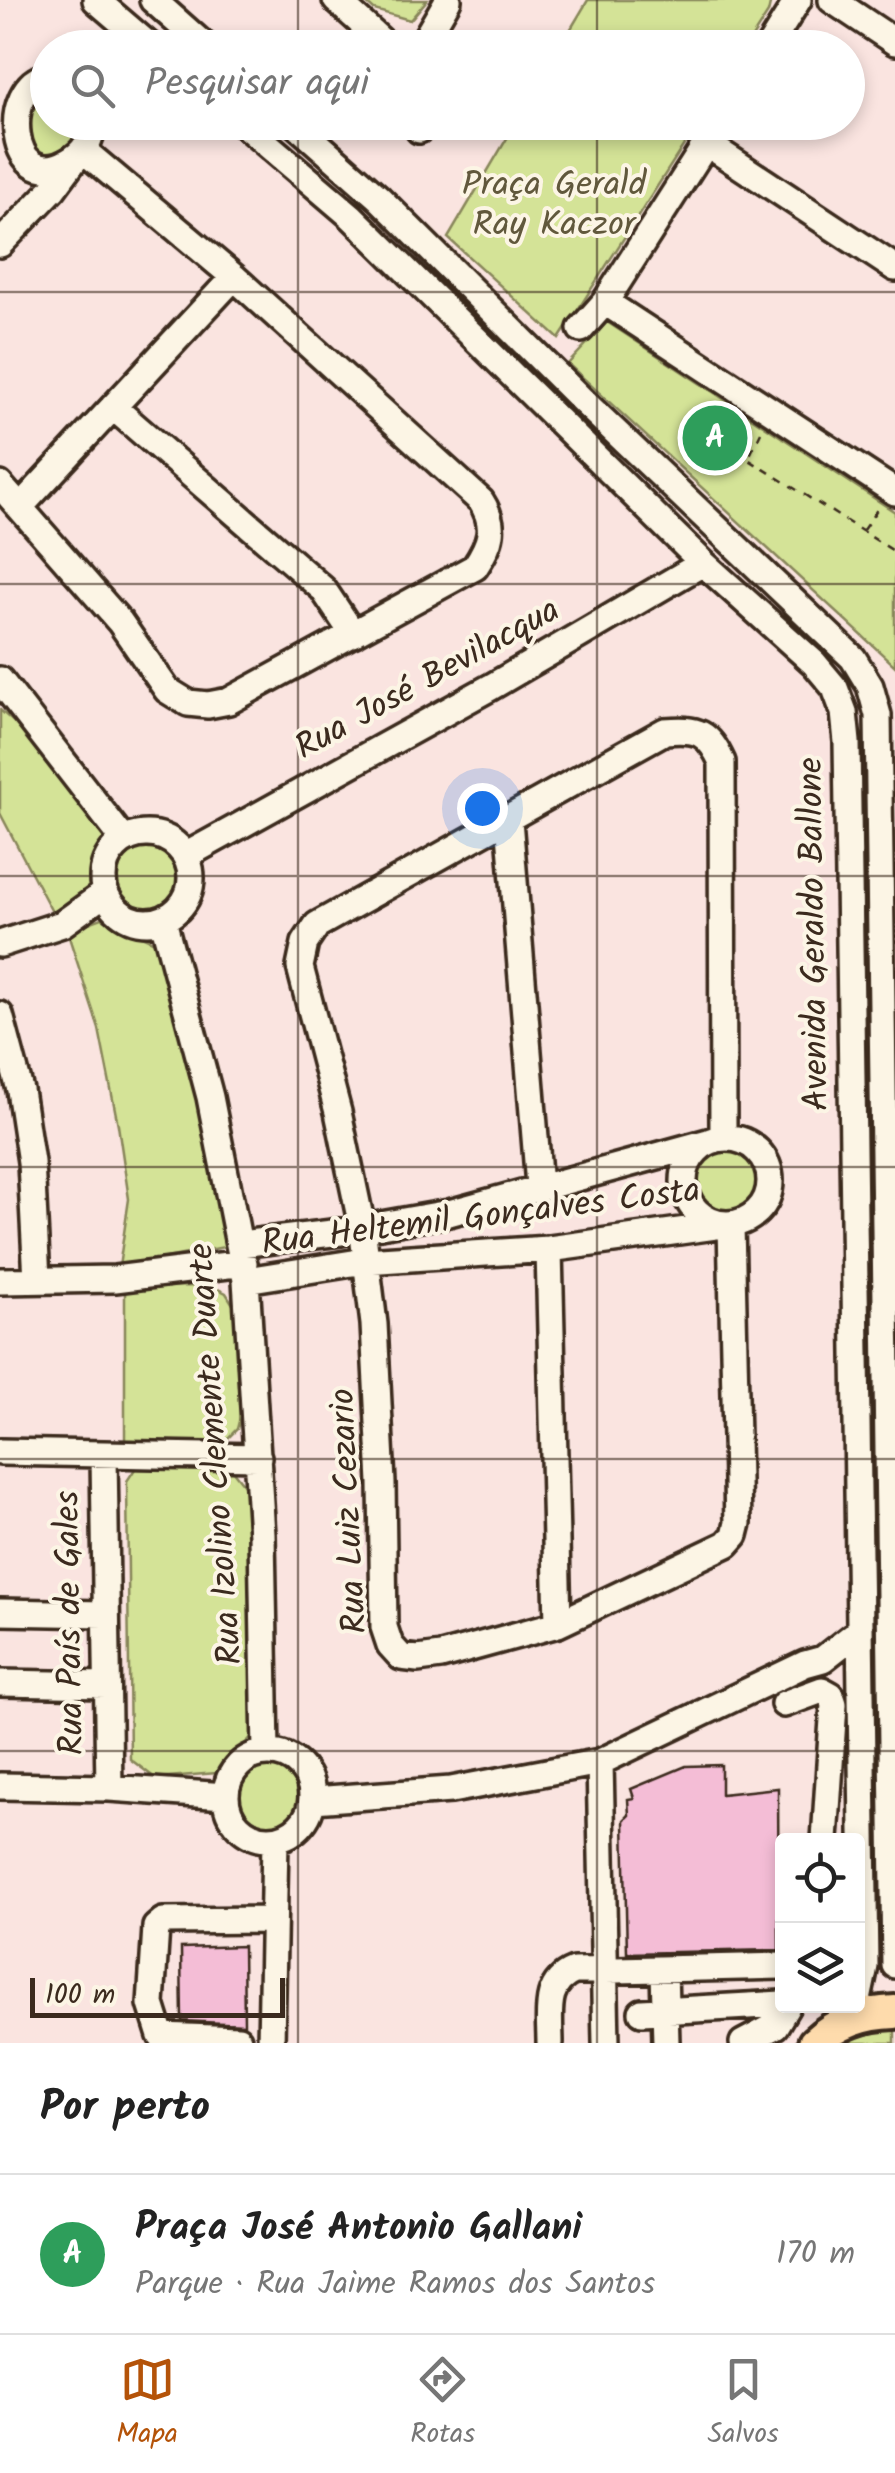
<!DOCTYPE html>
<html lang="pt">
<meta charset="utf-8">
<style>
body{margin:0;font-family:Kalam,sans-serif;background:#f2f2f2;color:#222}
.controls{position:absolute;right:30px;bottom:30px;display:grid;overflow:hidden;border-radius:10px;box-shadow:0 5px 15px #0003}
.controls button{width:90px;height:90px;display:grid;place-items:center;padding:0;border:0;border-bottom:2px solid #e0e0e0;background:#fff;color:#222;font:50px sans-serif}
.scale{position:absolute;left:30px;bottom:25px;width:255px;box-sizing:border-box;padding-left:10px;border:5px solid #3b2a1e;border-top:0;font-size:28px;line-height:35px;white-space:nowrap;color:#3b2a1e;-webkit-text-stroke:8px #fcf5e5;paint-order:stroke}
.you{position:absolute;left:482px;top:808px;width:35px;height:35px;margin:-25px;border:8px solid #fff;border-radius:50%;background:#1a73e8;box-shadow:0 0 0 15px #1a73e833}
.badge{display:grid;place-items:center;width:65px;height:65px;border-radius:50%;background:#b45309;color:#fff;font-size:32px;font-weight:700}
.pin{position:absolute;translate:-50% -50%;border:5px solid #fff;box-shadow:0 2px 10px #0006}
.list{margin:0;padding:0;list-style:none}
h2{display:flex;justify-content:space-between;align-items:center;height:130px;margin:0;padding:0 40px;font-size:42px}
h2 small{font-size:32px;font-weight:400;color:#767676}
.list li{display:grid;grid-template-columns:65px 1fr auto;gap:30px;align-items:center;box-sizing:border-box;height:160px;padding:0 40px;border-top:2px solid #e0e0e0}
.list b{display:block;font-size:38px;white-space:nowrap}
.list p{margin:0;font-size:32px;white-space:nowrap;color:#767676}
.list em{font-size:32px;font-style:normal;color:#767676}
.icon{flex:none;width:55px;height:55px;fill:none;stroke:currentColor;stroke-width:2;stroke-linecap:round;stroke-linejoin:round}
.map{position:relative;flex:none;width:895px;height:2043px;overflow:hidden}
.search{position:absolute;background:#fff;box-shadow:0 5px 15px #0003;left:30px;right:30px;top:30px;height:110px;display:flex;align-items:center;gap:25px;box-sizing:border-box;padding:0 35px;border-radius:55px;color:#767676;font-size:38px}
.sheet{height:290px;background:#fff}
nav{display:flex;justify-content:space-around;align-items:center;box-sizing:border-box;height:140px;border-top:2px solid #e0e0e0;background:#fff;font-size:28px;color:#767676}
nav a{display:grid;justify-items:center;gap:5px}
nav .on{color:#b45309}
.map>svg:first-child{display:block}
.green{fill:#d4e397;stroke:#88865a;stroke-width:2.5}
.building{fill:#f4bdd6;stroke:#3b2a1e;stroke-width:2.5}
.lines{fill:none;stroke-linecap:round;stroke-linejoin:round}
.minor-casing{stroke:#3b2a1e;stroke-width:32}
.major-casing{stroke:#3b2a1e;stroke-width:40}
.path{stroke:#3b2a1e;stroke-width:2.5;stroke-dasharray:8 8;stroke-linecap:butt}
.minor{stroke:#fcf5e5;stroke-width:25}
.major{stroke:#fedbac;stroke-width:32}
.grid{fill:none;stroke:#3b2a1e;stroke-width:2.5;stroke-opacity:0.55}
.labels{text-anchor:middle;dominant-baseline:central;stroke-width:8;stroke-linejoin:round;paint-order:stroke}
.park-label{font-size:35px;fill:#61583c;stroke:#fcf5e5}
.street-label{font-size:35px;fill:#3b2a1e;stroke:#fcf5e5}
</style>
<div class="map">
<svg width="895" height="2043" viewBox="0 0 895 2043">
<rect width="100%" height="100%" fill="#fae4e0"/>
<filter id="ink" filterUnits="userSpaceOnUse"><feTurbulence type="fractalNoise" baseFrequency=".01" numOctaves="2"/><feDisplacementMap in="SourceGraphic" scale="20" xChannelSelector="R" yChannelSelector="G"/><feConvolveMatrix kernelMatrix="1 2 1 2 8 2 1 2 1" color-interpolation-filters="sRGB"/></filter>
<g filter="url(#ink)">
<path class="green" d="M 363,0 L 427,0 L 410,20 L 374,10 Z
M 588,0 L 771,0 L 768,13 L 746,47 L 560,47 Z
M 47,84 L 48,122 L 86,123 L 74,150 L 39,159 L 11,129 Z
M 516,123 L 698,123 L 559,339 L 448,238 Z
M 607,322 L 895,512 L 895,666 L 568,364 Z
M 0,710 L 75,776 L 116,846 L 104,866 L 105,893 L 52,912 L 0,813 Z
M113 878a34 34 0 1 1 68 0a34 34 0 1 1-68 0Z
M 102,918 L 157,943 L 240,1244 L 119,1267 L 129,1199 L 118,1125 L 99,1029 L 67,931 Z
M697 1180a31 31 0 1 1 62 0a31 31 0 1 1-62 0Z
M 212,1286 L 226,1293 L 234,1306 L 241,1413 L 237,1429 L 224,1442 L 125,1442 L 125,1287 Z
M 137,1466 L 232,1470 L 252,1495 L 260,1728 L 217,1773 L 155,1778 L 130,1759 L 127,1481 Z
M233 1796a36 36 0 1 1 72 0a36 36 0 1 1-72 0Z
M 895,2028 L 895,2043 L 833,2043 L 864,2029 Z"/>
<path class="building" d="M 721,1765 L 721,1794 L 778,1788 L 779,1950 L 627,1953 L 624,1820 L 629,1815 L 628,1799 L 634,1798 L 631,1789 L 686,1766 Z
M 243,1946 L 244,2024 L 182,2021 L 181,1948 Z"/>
<g class="lines">
<defs>
<path id="minor" d="M 96,0 L 152,48
M 153,0 L 207,48
M 336,0 L 389,48
M 832,0 L 895,42
M 420,48 L 448,0
M 768,48 L 798,0
M 48,76 C 0,83 7,197 69,161 C 85,152 91,140 93,122
M 241,122 L 351,216 L 703,563 L 814,663 L 835,688 L 844,712 L 847,742 L 865,1966 L 858,2000
M 293,122 L 379,198 L 585,403 L 853,658 L 870,686 L 878,715 L 895,1965
M 418,122 L 419,130
M 706,143 L 895,268
M 0,244 L 53,189 L 76,158
M 605,302 L 895,492
M 581,329 L 605,302 L 720,122
M 113,407 L 323,589 L 353,634
M 0,485 L 120,622 L 167,690 L 188,703 L 208,705 L 229,701 L 475,567 C 491,543 497,526 481,501 L 234,277 L 83,150
M 20,507 L 234,277
M 0,680 L 124,840
M 509,820 L 539,1186
M103 878a44 44 0 1 1 88 0a44 44 0 1 1-88 0Z
M 185,856 L 491,687 L 703,563
M 163,920 L 210,1097 L 246,1280 L 262,1535 L 266,1753
M 0,944 L 62,924 L 105,893
M 0,1015 L 20,1090 L 31,1162 L 37,1280
M684 1181a43 43 0 1 1 86 0a43 43 0 1 1-86 0Z
M 723,1138 L 722,762 C 708,732 698,728 665,731 L 317,925 L 305,943 L 300,967 L 338,1112 L 362,1227 L 374,1324 L 382,1483 L 384,1627 L 390,1645 L 401,1657 L 418,1659 L 441,1656 L 558,1624 L 727,1544 L 735,1535 L 738,1523 L 731,1225
M 240,1244 L 341,1232 L 449,1213 L 708,1142
M 549,1249 L 558,1624
M 246,1280 L 365,1261 L 549,1249 L 723,1225
M 0,1281 L 115,1279 L 244,1263
M 0,1452 L 258,1457
M 104,1456 L 109,1788
M 0,1612 L 104,1614
M 0,1683 L 106,1685
M 784,1704 L 822,1690 L 831,1695 L 834,1704 L 825,1840
M226 1796a43 43 0 1 1 86 0a43 43 0 1 1-86 0Z
M 600,1762 L 606,2043
M 0,1786 L 109,1788 L 226,1796
M 313,1800 L 451,1790 L 600,1762 L 805,1664 L 823,1659 L 860,1630
M 664,1970 L 666,2043
M 642,2012 L 782,2004
M 238,2039 L 161,2036 L 151,2004 L 156,1927 L 163,1921 L 273,1920
M 271,2043 L 275,1840
M 550,2043 C 550,2015 543,1983 574,1971 L 782,1966
M 743,2043 L 775,2026 L 787,2006"/>
<path id="major" d="M 815,2043 C 838,2022 863,2013 895,2012"/>
</defs>
<use href="#minor" class="minor-casing"/>
<use href="#major" class="major-casing"/>
<path class="path" d="M 761,432 L 748,459 L 895,552
M 863,530 L 878,508"/>
<use href="#minor" class="minor"/>
<use href="#major" class="major"/>
</g>
</g>
<path class="grid" d="M 298,0 L 298,48M 597,0 L 597,48M 298,122 L 298,2043M 597,122 L 597,2043M 0,292 L 895,292M 0,584 L 895,584M 0,876 L 895,876M 0,1167 L 895,1167M 0,1459 L 895,1459M 0,1751 L 895,1751"/>
<g class="labels">
<g class="park-label">
<text x="554" y="186">Praça Gerald<tspan x="554" dy="40">Ray Kaczor</tspan></text>
</g>
<g class="street-label">
<text transform="translate(428 680) rotate(-29)">Rua José Bevilacqua</text>
<text transform="translate(815 934) rotate(-91)">Avenida Geraldo Ballone</text>
<text transform="translate(481 1218) rotate(-7)">Rua Heltemil Gonçalves Costa</text>
<text transform="translate(217 1454) rotate(-94)">Rua Izolino Clemente Duarte</text>
<text transform="translate(350 1511) rotate(-93)">Rua Luiz Cezario</text>
<text transform="translate(71 1623) rotate(-91)">Rua País de Gales</text>
</g>
</g>
</svg>
<div class="controls">
<button><svg class="icon" aria-label="locate" viewBox="0 0 24 24"><circle cx="12" cy="12" r="6"/><path d="M12 2v4M12 18v4M2 12h4M18 12h4"/></svg></button>
<button><svg class="icon" aria-label="layers" viewBox="0 0 24 24"><path d="M12 4l9 5-9 5-9-5zM3 14l9 5 9-5"/></svg></button>
</div>
<div class="scale">100 m</div>
<div class="you"></div>
<div class="pin badge" style="left:715px;top:438px;background:#2e9e5b">A</div>
<div class="search"><svg class="icon" aria-label="search" viewBox="0 0 24 24"><circle cx="10" cy="10" r="6"/><path d="M15 15l6 6"/></svg>Pesquisar aqui</div>
</div>
<section class="sheet">
<h2>Por perto<small></small></h2>
<ul class="list">
<li><span class="badge" style="background:#2e9e5b">A</span><div><b>Praça José Antonio Gallani</b><p>Parque · Rua Jaime Ramos dos Santos</p></div><em>170 m</em></li>
</ul>
</section>
<nav>
<a class="on"><svg class="icon" aria-label="map" viewBox="0 0 24 24"><path d="M3 6l6-2 6 2 6-2v14l-6 2-6-2-6 2zM9 4v14M15 6v14"/></svg>Mapa</a>
<a><svg class="icon" aria-label="directions" viewBox="0 0 24 24"><path d="M12 3l9 9-9 9-9-9zM9 14v-3h6M13 9l2 2-2 2"/></svg>Rotas</a>
<a><svg class="icon" aria-label="saved" viewBox="0 0 24 24"><path d="M7 4h10v16l-5-4-5 4z"/></svg>Salvos</a>
</nav>
